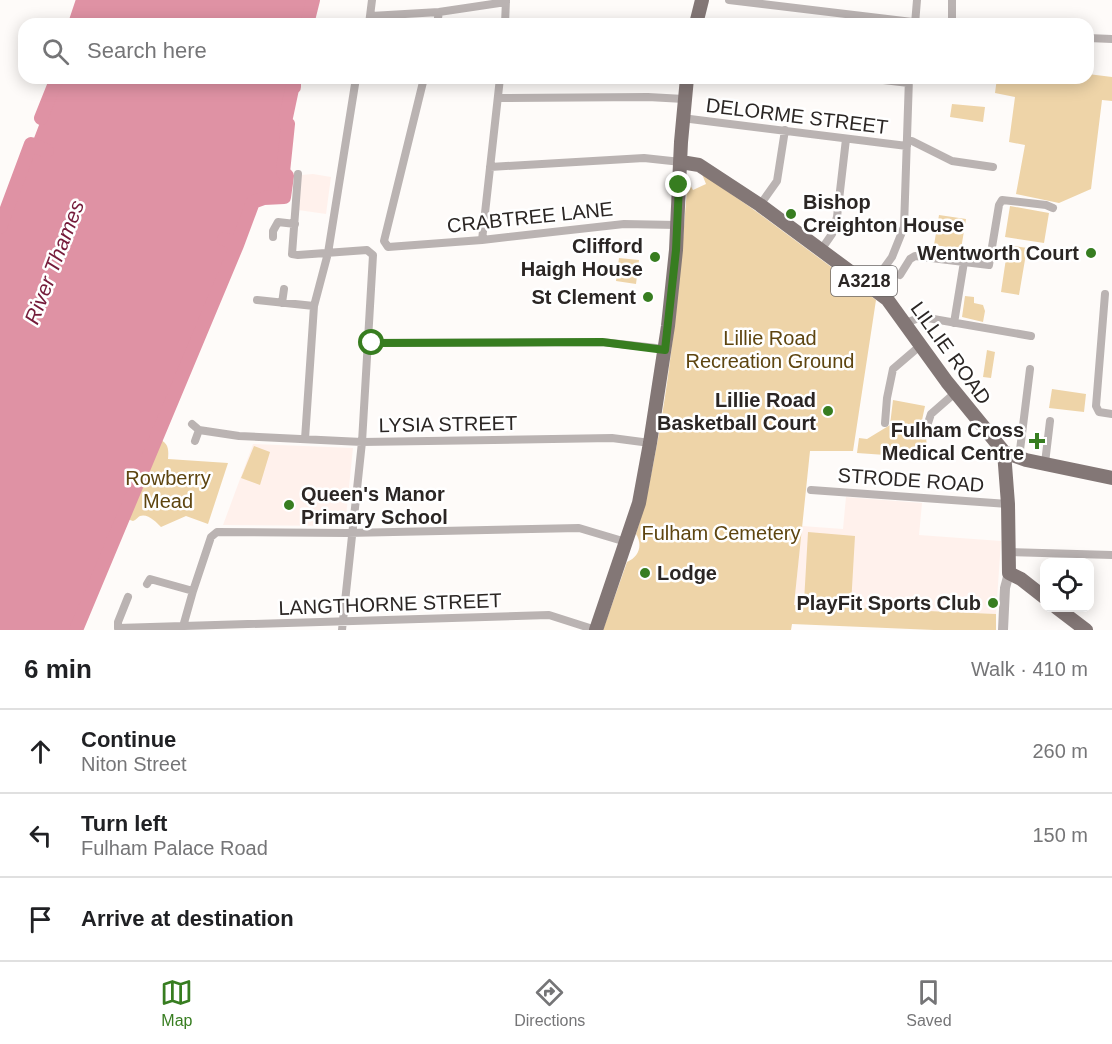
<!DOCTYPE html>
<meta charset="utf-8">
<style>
body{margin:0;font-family:Arial,sans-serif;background:#f2f2f2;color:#202124}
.controls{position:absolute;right:18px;bottom:18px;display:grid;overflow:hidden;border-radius:12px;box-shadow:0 3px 15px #0003}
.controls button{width:54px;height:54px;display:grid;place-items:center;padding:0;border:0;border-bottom:2px solid #e0e0e0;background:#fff;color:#202124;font:30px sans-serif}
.stop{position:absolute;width:18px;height:18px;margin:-14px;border:4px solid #377d20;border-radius:50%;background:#fff}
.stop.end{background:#377d20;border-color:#fff;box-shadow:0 2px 6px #0008}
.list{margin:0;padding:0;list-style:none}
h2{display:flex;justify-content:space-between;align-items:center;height:78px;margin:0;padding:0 24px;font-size:26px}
h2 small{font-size:20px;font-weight:400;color:#757577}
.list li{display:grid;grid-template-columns:39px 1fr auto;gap:18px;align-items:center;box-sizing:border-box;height:84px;padding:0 24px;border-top:2px solid #e0e0e0}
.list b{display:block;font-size:22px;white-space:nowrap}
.list p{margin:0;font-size:20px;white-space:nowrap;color:#757577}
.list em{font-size:20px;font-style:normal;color:#757577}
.icon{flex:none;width:33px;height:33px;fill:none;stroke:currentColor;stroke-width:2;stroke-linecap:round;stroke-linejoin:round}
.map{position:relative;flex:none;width:1112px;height:630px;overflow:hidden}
.search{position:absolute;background:#fff;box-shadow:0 3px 15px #0003;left:18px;right:18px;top:18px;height:66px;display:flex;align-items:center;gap:15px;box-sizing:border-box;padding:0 21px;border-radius:18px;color:#757577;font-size:22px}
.sheet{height:330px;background:#fff}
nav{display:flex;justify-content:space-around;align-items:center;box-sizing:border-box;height:84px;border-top:2px solid #e0e0e0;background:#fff;font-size:16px;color:#757577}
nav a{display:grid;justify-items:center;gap:3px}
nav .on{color:#377d20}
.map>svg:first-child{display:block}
.built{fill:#fff1ec}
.green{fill:#eed4a8}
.water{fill:#df92a4}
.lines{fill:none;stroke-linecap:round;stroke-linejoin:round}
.river{stroke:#df92a4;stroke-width:14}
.minor{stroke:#bab3b2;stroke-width:8}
.tertiary{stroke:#bab3b2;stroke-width:10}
.primary{stroke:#837776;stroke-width:14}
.route{stroke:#377d20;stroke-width:8}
.poi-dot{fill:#377d20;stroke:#fff;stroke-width:2}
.labels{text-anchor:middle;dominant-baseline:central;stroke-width:5;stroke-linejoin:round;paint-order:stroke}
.shield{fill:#fff;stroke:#6b6766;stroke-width:1.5}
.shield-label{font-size:18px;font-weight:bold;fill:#2b2624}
.street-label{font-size:20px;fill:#2b2624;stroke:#fff}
.poi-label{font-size:20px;font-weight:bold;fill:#2b2624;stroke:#fff;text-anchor:end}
.park-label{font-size:20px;fill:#5e4510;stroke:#fff}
.water-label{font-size:21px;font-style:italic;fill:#741a39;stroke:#fff}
</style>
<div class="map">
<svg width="1112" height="630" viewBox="0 0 1112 630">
<rect width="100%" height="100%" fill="#fefbf9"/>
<path class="built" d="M 313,174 L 331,177 L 326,214 L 298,210 L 301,175 Z
M 253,444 L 353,448 L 345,526 L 223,525 Z
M 846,497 L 922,503 L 919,535 L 1001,541 L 996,614 L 794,605 L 802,526 L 843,529 Z"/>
<path class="green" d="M 1088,74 L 1112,77 L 1112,101 L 1102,100 L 1091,189 L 1059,203 L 1016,194 L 1025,145 L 1009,142 L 1015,97 L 995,93 L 997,78 L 1088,78 Z
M 952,104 L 985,107 L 983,122 L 950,117 Z
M 702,174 L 750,207 L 876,300 L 853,451 L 810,451 L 794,605 L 996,614 L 996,630 L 934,630 L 792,624 L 791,630 L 603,630 L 627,562 C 639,557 643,545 636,534 C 648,497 654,460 661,422 C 674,344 681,267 687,189 L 689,183 L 693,190 L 706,184 Z
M 1010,206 L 1049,213 L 1044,243 L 1005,237 Z
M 939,215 L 966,219 L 961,249 L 934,245 Z
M 1008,245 L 1027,248 L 1019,295 L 1001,292 Z
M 619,258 L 639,260 L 636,284 L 616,281 Z
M 965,296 L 974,297 L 974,303 L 983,305 L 985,311 L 983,322 L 962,317 Z
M 987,350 L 995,352 L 991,378 L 983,377 Z
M 1052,389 L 1086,394 L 1084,412 L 1049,408 Z
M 893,400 L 925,406 L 921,425 L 926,437 L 928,458 L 857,453 L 859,438 L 867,439 L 890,425 Z
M 157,438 C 168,443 169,447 168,459 L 228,463 L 208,524 L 186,516 L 161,527 C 157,523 148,513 140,516 C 138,517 136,520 133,521 L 127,519 L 129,515 L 124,513 Z
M 254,446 L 270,452 L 260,485 L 241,478 Z
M 808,532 L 855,536 L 851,605 L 804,602 Z"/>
<path class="water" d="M 83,0 L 313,0 L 307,24 L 75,24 Z
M 57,78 L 294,78 L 294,87 L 292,90 L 285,122 L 288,124 L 283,172 L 287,176 L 284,197 C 271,198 257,196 249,208 L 204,326 L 76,630 L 0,630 L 0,227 Z"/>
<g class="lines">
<path class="river" d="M 75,24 L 83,0
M 307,24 L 313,0
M 41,118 L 57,78
M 0,227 L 31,144 L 47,151
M 229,241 L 237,245 L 253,202 L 264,198 L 284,197 L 287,176 L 283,172 L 288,124 L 285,122 L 292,89 L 294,87 L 294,78
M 76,630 L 237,245 L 224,239"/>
<path class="minor" d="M 729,0 L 929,24
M 952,0 L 952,24
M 371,16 L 439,12 L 506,2
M 369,24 L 372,0
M 437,24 L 439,12
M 505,24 L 506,0
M 915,24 L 917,0
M 1088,38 L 1112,39
M 424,78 L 384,241 L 388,247 L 482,240 L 624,224 L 677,225
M 866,78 L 909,83
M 498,98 L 648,97 L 684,99
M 682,118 L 907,146
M 908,141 L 912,141 L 952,161 L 993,167
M 490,167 L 644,158 L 681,162
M 298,174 L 292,254 L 298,255 L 367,250 L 373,255 L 362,442 L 342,630
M 760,205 L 777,181 L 785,130
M 273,237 L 273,231 L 278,222 L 295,224
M 482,240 L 500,78
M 821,250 L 832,234 L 837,217 L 846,139
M 900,275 L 910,259 L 915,256 L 964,262
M 871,286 L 892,257 L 904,227 L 909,78
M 1105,294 L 1096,406 L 1099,412 L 1112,414
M 257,300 L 314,306
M 282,303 L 284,289
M 905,323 L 922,317 L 1031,336
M 954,323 L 964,262 L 989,265 L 999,205 L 1002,200 L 1046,205 L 1053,208
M 368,343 L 602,342 L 665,349
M 885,423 L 887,398 L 893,369 L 921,345
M 192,424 L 199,430 L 239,436 L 362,442 L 612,438 L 650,443
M 922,430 L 927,426 L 931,414 L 955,393
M 305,439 L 314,306 L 328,253 L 356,78
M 195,441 L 199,430
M 1019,458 L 1030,369
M 1045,463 L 1050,421
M 811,490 L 1008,504
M 1008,552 L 1112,555
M 147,584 L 150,579 L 193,591
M 128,597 L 118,622 L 118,628 L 549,615 L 596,630
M 182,630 L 193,591 L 211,537 L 217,532 L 347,533 L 579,528 L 626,542"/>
<path class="tertiary" d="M 1003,630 L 1005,588 L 1009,573"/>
<path class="primary" d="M 696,24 L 702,0
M 681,162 L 699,165 L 760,205 L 887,299 L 947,382 L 1004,452 L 1026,460 L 1112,478
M 1004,452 L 1008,504 L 1009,573 L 1021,579 L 1044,597
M 1057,608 L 1086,630
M 596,630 L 639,503 L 650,443 L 668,326 L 676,250 L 681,142 L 687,78"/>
</g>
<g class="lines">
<path class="route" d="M 372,343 L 602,342 L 665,350 L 676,250 L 679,185"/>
</g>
<g class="poi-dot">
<circle cx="791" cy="214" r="6"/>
<circle cx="1091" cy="253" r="6"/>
<circle cx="655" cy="257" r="6"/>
<circle cx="648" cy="297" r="6"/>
<circle cx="828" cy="411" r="6"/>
<path d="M1034 432h6v6h6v6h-6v6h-6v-6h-6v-6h6z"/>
<circle cx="289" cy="505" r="6"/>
<circle cx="645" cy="573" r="6"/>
<circle cx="993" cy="603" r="6"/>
</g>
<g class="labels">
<rect class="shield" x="831" y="266" width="66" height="30" rx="4.5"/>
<g class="shield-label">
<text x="864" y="281">A3218</text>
</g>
<g class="street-label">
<text transform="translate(797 116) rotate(7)">DELORME STREET</text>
<text transform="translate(530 217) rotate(-6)">CRABTREE LANE</text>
<text transform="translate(951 353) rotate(54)">LILLIE ROAD</text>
<text transform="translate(448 424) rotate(-1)">LYSIA STREET</text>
<text transform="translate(911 480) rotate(4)">STRODE ROAD</text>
<text transform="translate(390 604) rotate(-2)">LANGTHORNE STREET</text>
</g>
<g class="poi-label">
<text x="803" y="202" text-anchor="start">Bishop<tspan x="803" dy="23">Creighton House</tspan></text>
<text x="643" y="246">Clifford<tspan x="643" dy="23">Haigh House</tspan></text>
<text x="1079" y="253">Wentworth Court</text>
<text x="636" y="297">St Clement</text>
<text x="816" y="400">Lillie Road<tspan x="816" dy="23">Basketball Court</tspan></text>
<text x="1024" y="430">Fulham Cross<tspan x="1024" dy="23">Medical Centre</tspan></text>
<text x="301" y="494" text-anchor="start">Queen's Manor<tspan x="301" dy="23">Primary School</tspan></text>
<text x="657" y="573" text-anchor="start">Lodge</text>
<text x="981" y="603">PlayFit Sports Club</text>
</g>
<g class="park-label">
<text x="770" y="338">Lillie Road<tspan x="770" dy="23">Recreation Ground</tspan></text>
<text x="168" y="478">Rowberry<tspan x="168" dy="23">Mead</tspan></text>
<text x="721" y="533">Fulham Cemetery</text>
</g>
<g class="water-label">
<text transform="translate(54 262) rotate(-69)">River Thames</text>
</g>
</g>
</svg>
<div class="controls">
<button><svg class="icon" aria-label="locate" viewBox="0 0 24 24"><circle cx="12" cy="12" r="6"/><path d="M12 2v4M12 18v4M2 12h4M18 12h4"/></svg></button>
</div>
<div class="stop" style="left:372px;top:343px"></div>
<div class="stop end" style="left:679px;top:185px"></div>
<div class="search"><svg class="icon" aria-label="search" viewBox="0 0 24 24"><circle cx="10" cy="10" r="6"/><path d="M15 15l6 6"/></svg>Search here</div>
</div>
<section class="sheet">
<h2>6 min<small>Walk · 410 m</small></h2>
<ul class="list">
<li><svg class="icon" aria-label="ahead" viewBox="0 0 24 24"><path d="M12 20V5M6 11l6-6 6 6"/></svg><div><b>Continue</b><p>Niton Street</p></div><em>260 m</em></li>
<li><svg class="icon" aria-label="left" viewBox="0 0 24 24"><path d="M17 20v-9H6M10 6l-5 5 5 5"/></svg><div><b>Turn left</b><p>Fulham Palace Road</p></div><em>150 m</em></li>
<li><svg class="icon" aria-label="arrive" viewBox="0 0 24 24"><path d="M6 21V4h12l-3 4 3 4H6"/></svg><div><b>Arrive at destination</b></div></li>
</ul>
</section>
<nav>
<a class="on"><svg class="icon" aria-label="map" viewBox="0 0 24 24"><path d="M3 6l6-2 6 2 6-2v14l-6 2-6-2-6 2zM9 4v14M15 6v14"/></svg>Map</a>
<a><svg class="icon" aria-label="directions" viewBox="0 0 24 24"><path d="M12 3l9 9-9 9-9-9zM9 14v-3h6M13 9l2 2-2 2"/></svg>Directions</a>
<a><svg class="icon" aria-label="saved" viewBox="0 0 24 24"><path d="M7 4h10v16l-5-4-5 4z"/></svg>Saved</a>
</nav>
